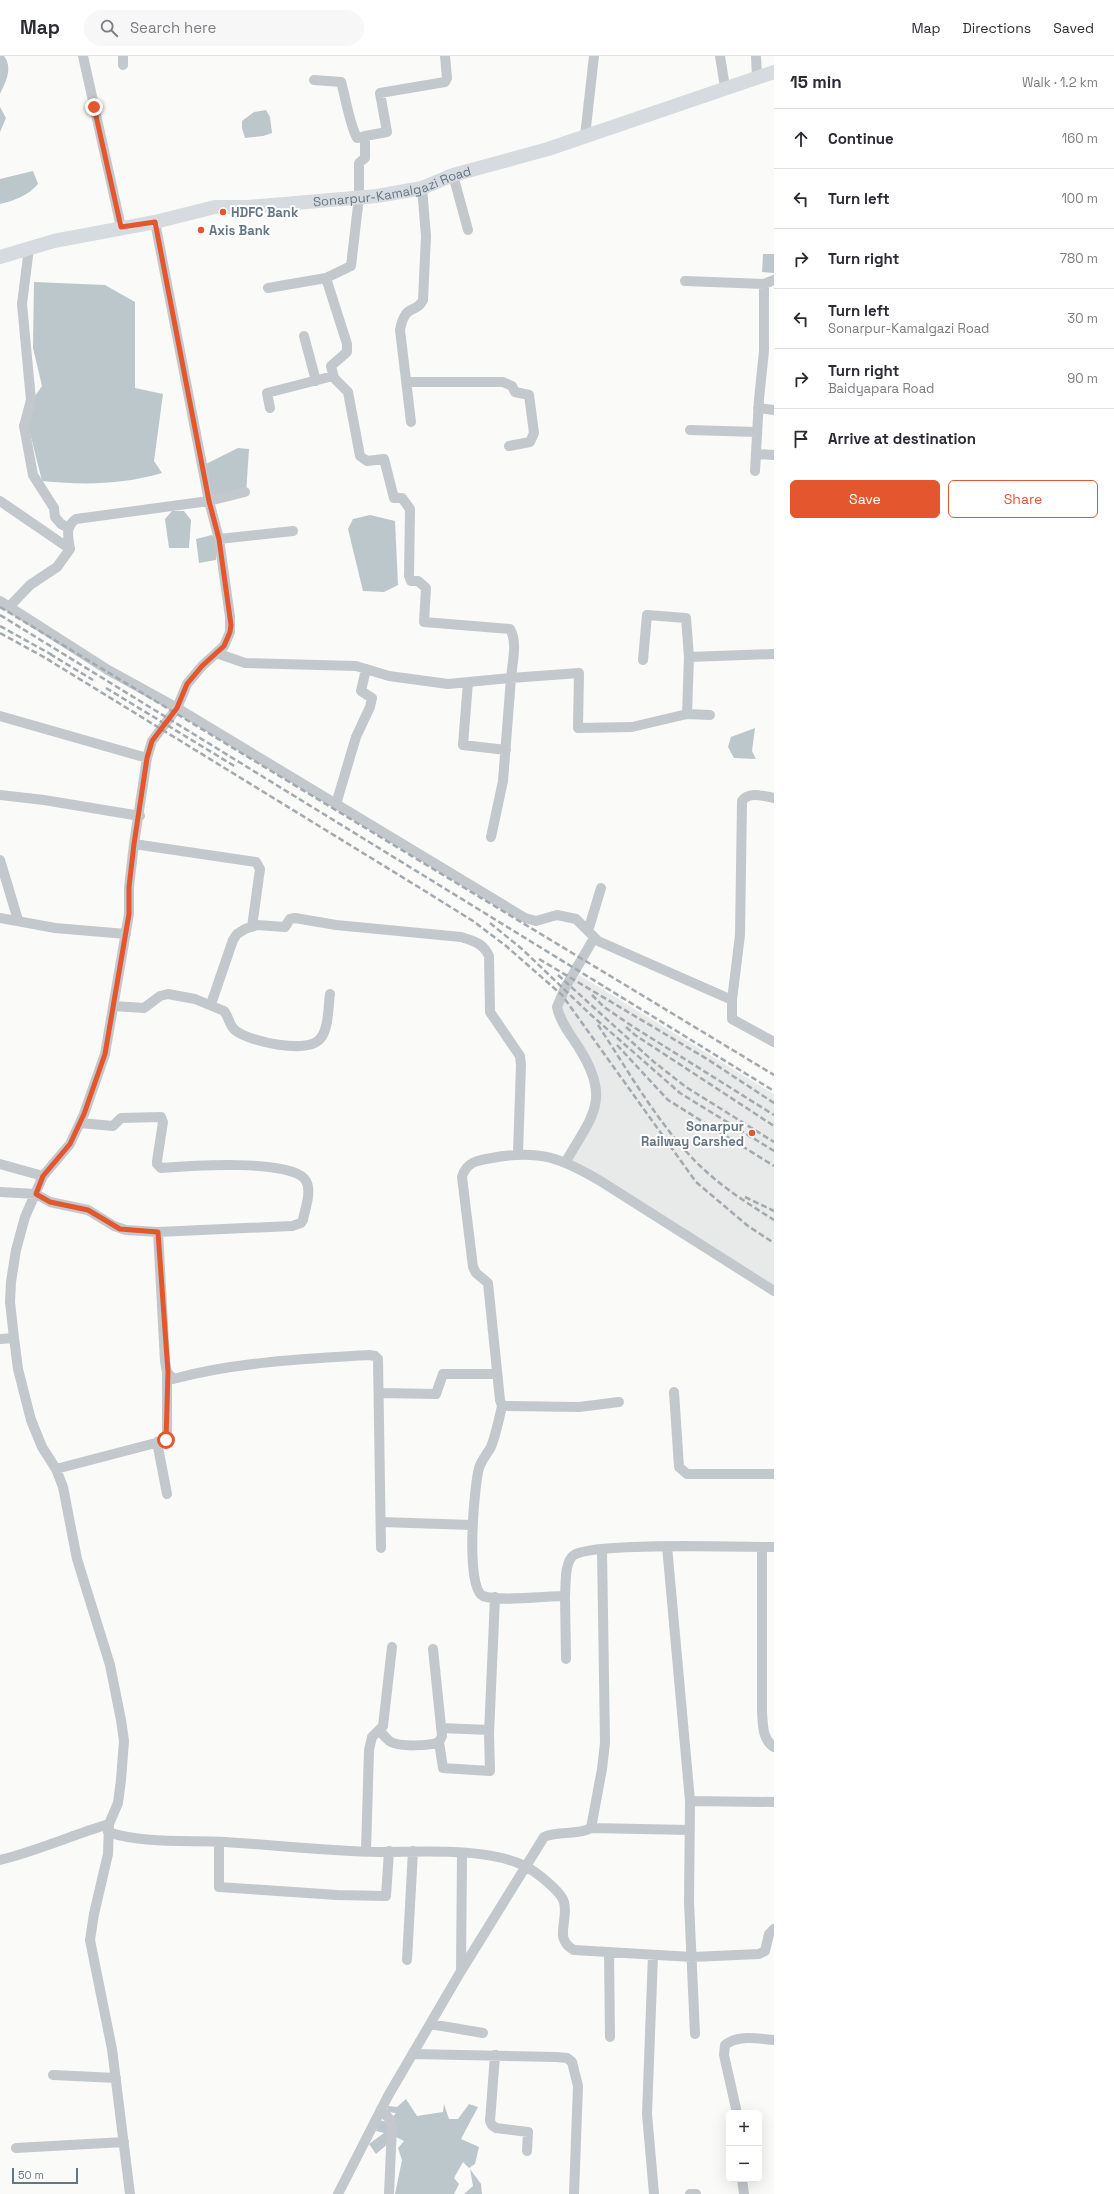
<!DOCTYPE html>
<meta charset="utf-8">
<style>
body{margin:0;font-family:"Space Grotesk",sans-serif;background:#f7f7f7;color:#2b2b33}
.controls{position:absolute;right:12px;bottom:12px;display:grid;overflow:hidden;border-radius:6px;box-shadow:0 4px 16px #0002}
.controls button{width:36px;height:36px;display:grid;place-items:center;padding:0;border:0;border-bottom:1px solid #e1e1e2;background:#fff;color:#2b2b33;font:20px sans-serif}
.scale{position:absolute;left:12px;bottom:10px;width:66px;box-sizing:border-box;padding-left:4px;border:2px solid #657683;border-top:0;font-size:11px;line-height:14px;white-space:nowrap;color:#657683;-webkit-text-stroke:3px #fff;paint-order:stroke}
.stop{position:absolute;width:12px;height:12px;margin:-9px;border:3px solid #e4572e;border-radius:50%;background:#fff}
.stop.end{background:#e4572e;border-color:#fff;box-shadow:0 1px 4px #0008}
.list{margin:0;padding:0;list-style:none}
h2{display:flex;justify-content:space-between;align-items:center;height:52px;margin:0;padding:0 16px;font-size:17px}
h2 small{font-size:13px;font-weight:400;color:#7c7c81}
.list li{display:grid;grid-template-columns:26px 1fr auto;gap:12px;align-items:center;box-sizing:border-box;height:60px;padding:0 16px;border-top:1px solid #e1e1e2}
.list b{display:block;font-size:15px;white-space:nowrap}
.list p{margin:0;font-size:13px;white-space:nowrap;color:#7c7c81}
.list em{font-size:13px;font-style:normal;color:#7c7c81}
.actions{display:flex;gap:8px;padding:12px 16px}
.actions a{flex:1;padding:9px 0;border:1px solid #e4572e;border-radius:6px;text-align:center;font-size:14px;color:#e4572e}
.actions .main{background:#e4572e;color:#fff}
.icon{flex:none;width:22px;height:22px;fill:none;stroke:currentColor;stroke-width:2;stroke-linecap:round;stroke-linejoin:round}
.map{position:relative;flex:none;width:774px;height:2138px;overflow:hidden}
header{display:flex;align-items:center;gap:24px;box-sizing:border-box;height:56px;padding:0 20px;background:#fff;border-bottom:1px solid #e1e1e2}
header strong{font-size:19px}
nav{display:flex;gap:22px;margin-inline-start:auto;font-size:14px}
.search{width:280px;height:36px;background:#f7f7f7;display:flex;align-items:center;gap:10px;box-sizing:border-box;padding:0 14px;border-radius:22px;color:#7c7c81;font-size:15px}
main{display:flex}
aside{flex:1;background:#fff}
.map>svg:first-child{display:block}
.built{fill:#e8e9e9}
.water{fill:#bbc7cb}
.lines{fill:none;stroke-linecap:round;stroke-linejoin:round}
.minor{stroke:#c3c8cc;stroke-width:10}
.secondary{stroke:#d6dbdf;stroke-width:14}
.rail{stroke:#a2aab0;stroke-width:2.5;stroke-dasharray:6 3;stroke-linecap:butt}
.route{stroke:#e4572e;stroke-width:5}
.poi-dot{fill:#e4572e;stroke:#fff;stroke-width:1.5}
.labels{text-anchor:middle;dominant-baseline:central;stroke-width:4;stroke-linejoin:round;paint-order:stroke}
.street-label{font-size:13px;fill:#657683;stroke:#fff}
.poi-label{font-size:13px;font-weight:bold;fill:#657683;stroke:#fff;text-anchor:start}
</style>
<header>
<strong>Map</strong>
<div class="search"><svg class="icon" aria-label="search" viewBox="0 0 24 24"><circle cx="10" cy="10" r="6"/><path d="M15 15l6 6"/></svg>Search here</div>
<nav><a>Map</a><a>Directions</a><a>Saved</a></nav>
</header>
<main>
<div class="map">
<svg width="774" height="2138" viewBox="0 0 774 2138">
<rect width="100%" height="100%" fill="#fafaf8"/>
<path class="built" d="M 579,919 L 774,1038 L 774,1232 L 569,1104 L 600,1039 L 561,957 L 560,947 Z"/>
<path class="water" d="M 0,0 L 4,0 C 13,12 6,25 0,38 Z
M 0,51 L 6,62 L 0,76 Z
M 266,54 L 270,61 L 272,77 L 263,80 L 245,82 L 242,72 L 242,65 L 254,56 Z
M 33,115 L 38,128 C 27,140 16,144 0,148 L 0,123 Z
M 763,198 L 774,198 L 774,217 L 762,216 Z
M 34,226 L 105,229 L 135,246 L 135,332 L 163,338 L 154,405 L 162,417 C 120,429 84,429 42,425 L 27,365 L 27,351 L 42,330 L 33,292 Z
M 238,392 L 249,393 L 246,438 L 212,442 L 206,408 Z
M 172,455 L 184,455 L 191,464 L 189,492 L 169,492 L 165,463 Z
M 370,459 L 395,465 L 398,529 L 384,536 L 363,535 L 348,473 L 353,463 Z
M 212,479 L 217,485 L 216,504 L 199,507 L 196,483 Z
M 755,672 L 752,695 L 756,703 L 734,702 L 728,691 L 731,681 Z
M 406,2043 L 417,2060 L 443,2056 L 444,2048 L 449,2063 L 458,2063 L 469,2048 L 478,2051 L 461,2083 L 479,2091 L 475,2108 L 469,2112 L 463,2106 L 454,2122 L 459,2128 L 454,2138 L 395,2138 L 402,2104 L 398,2092 L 404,2085 L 396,2081 L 376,2098 L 369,2088 L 384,2077 L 376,2075 L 379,2064 L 394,2068 L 390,2064 L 396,2057 L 387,2056 L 388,2050 L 397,2051 Z
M 470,2113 L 481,2128 L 482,2138 L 464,2138 L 473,2130 Z"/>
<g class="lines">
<path class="minor" d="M 83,0 L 121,171
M 123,0 L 123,9
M 720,0 L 725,31
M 756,0 L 757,21
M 314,24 L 341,26 C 346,43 349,66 357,82 L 365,80
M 585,80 L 594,0
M 453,119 L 468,174
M 29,192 L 22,248 L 31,344 L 24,370 L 33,419 L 54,452 L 55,461 L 61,468 L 69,472
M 685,225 L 764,228 L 774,224
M 268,232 L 326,222 L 351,210 L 359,141 L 359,107 L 365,102 L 365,80 L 387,76 L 380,37 L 445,26 L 447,22 L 445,0
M 304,280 L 316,325
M 407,326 L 503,326 L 512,330 L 515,336 L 529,339 L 534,377 L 530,386 L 509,390
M 270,352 L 267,337 L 333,320
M 758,352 L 774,354
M 411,366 L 400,274 C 405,246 417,258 423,244 L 426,180 L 422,132
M 690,374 L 757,376
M 756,398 L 774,399
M 755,415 L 759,343 L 764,295 L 764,228
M 0,445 L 70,493
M 219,483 L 293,475
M 0,545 L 108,614 L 177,652 L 525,862 L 536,865 L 557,859 L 576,863 L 598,885 L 732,944
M 9,551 L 30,529 L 57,511 L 70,493 C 68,480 65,471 76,463 L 209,445 L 245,436
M 216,597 L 245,607 L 356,610 L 389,620 L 448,628 L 511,622 C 512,608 518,586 510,573 L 424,566 L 426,532 L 418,525 L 411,525 L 409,520 L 410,453 L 402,442 L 394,442 L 384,403 L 367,405 L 360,400 L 348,336 L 334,322 L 331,310 L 347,296 L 347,288 L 326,222
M 689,601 L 774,598
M 468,626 L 463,689 L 506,694
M 687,658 L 710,659
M 0,660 L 147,702
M 0,739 L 44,744 L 140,760
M 774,742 C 763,740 749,735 742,745 L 740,879 L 732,944 L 732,963 L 774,986
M 336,748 L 356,681 L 370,651 L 372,642 L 361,635 L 366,613
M 491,781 L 503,725 L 511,622 L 579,617 L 578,672 L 632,671 L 687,658 L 689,601 L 686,562 L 647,559 L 643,604
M 134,788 L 256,806 L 260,813 L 252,871
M 0,804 L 18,864
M 0,862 L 55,872 L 126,878
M 588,875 L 601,832
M 211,948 L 233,884 L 237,878 L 245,873 L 257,869 L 285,871 L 290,863 L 295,862 L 336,869 L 461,881 C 474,885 483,887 489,900 L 490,956 L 520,1000 L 521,1009 L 518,1097
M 114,950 L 144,952 L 160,940 L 168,938 L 195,943 L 224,955 C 229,961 229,970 236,975 C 251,986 307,998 320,983 C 329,973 328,951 330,938
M 565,1107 C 592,1060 612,1044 579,992 C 571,979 560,966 557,951 L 565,932 L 594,882
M 0,1108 L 43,1120
M 0,1136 L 36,1138 L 50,1146 L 88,1154 L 114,1170 L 126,1174 L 158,1176 L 292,1170 L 301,1167 L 303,1164 C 305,1153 312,1135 306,1125 C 295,1102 186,1110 161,1112 L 157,1108 L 157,1105 L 163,1066 L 161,1061 L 121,1062 L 113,1070 L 80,1067
M 158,1176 L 165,1305 L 167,1316 L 173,1323 C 236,1306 303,1303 369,1299 L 375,1300 L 378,1303 L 381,1492
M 774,1235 L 602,1126 C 562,1102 539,1093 492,1102 C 478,1104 466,1106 462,1121 L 473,1211 L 476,1217 L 488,1227 L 500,1344 L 502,1350 C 499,1364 496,1378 491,1391 C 487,1398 481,1405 479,1412 C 474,1431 465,1532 483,1540 C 498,1546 547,1540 565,1540 C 566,1529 564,1506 574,1499 C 592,1486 742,1491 774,1491
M 14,1282 L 18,1313 L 31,1364 L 42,1391 L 56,1413 L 63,1431 L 77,1503 L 110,1609 L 121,1664 L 124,1685 L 121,1724 L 118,1747 L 109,1768 L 108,1798 L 94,1858 L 90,1884 L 112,1993 L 130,2138
M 0,1283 L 14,1282 L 10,1246 L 11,1226 L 16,1194 L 25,1161 L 43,1120 L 70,1088 L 84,1058 L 105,998 L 129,858 L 129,831 L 134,788 L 147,702 L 152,685 L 177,652 L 187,628 L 202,610 L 224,590 L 230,576 L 230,561 L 219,483 L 209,445 L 155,166
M 674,1336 L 679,1411 L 687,1418 L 774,1418
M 380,1337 L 436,1338 L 443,1318 L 497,1318
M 502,1350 L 579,1351 L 619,1346
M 157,1386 L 167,1438
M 56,1413 L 167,1384 L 167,1316
M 381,1466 L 472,1469
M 667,1490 L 690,1745 L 689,1846 L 695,1978
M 762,1491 L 762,1655 C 763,1669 762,1683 774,1691
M 602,1493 L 605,1687 L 602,1713 L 591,1772 L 690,1774
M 565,1540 L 566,1603
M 441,1672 L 489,1674
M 380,1675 C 383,1678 387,1684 391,1686 C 400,1691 430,1690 439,1686 L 442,1680 L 433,1593
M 439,1686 L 443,1712 L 490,1715 L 489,1678 L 495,1541
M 690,1745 L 774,1746
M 108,1776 C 144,1788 187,1784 225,1786 C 276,1789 327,1795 379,1796 C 421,1796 486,1791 525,1810 C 535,1815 561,1835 564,1846 C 569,1865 553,1883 574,1894 L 692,1901 L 759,1898 L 765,1895 L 769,1878 L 774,1873
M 219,1786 L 219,1831 L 337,1839 L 386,1840 L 389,1795
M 366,1795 L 369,1694 L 372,1681 L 383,1670 L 392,1591
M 0,1804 C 37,1795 72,1779 109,1768
M 609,1896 L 610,1981
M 653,1899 L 647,2058 L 654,2138
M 407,1904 L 413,1795
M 461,1915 L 462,1797
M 430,1968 L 483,1977
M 413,1998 L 556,2001 L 567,2002 L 572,2006 L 578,2030 L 574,2138
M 495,1999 L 490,2065 L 492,2069 L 496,2072 L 528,2076 L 527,2095
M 53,2019 L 116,2022
M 381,2053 L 390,2064 L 392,2070 L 389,2138
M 737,2057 L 724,1999 L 725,1989 C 738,1978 759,1983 774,1984
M 16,2092 L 124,2086
M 742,2123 L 744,2138
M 338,2138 L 388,2040 L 461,1915 L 544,1781 C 559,1774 576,1780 591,1772
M 690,2138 L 696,2138"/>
<path class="secondary" id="s1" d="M 0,201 L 54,185 L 155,166 L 215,151 L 248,151 L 377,140 L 422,132 L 453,119 L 548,93 L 774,16"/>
<path class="rail" d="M 0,551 L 774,1019
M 0,559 L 774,1035
M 0,570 L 54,600
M 0,577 L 51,605
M 50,598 L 93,624
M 47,603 L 420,832 L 473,865 L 506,890 L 562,939 L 696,1126 L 748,1170 L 774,1187
M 106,632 L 236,711
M 490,867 L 522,893 L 590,958 L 680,1037 L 774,1095
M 539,903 L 707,1003 L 774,1047
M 558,919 L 654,1006 L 686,1031 L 774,1086
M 592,939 L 604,951 L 632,970 L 774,1059
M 598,969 C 631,1019 664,1079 709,1118 C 729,1136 752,1150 774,1164
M 626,971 L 635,979 L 774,1070
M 617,989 L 668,1044 L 774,1110
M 745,1141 L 774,1155"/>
</g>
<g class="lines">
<path class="route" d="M 94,51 L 121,171 L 155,166 L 209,445 L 219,483 L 231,569 L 230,576 L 224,590 L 202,610 L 187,628 L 177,652 L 152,685 L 147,702 L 134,788 L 129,831 L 129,858 L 105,998 L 84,1058 L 70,1088 L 43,1120 L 36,1138 L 50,1146 L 88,1154 L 120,1173 L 158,1176 L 168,1316 L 166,1384"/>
</g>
<g class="poi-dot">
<circle cx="223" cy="156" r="4"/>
<circle cx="201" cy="174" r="4"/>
<circle cx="752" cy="1077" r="4"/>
</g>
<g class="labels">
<g class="street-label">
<text stroke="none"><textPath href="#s1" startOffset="400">Sonarpur-Kamalgazi Road</textPath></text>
</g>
<g class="poi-label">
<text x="231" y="156">HDFC Bank</text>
<text x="209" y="174">Axis Bank</text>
<text x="744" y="1070" text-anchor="end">Sonarpur<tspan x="744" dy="15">Railway Carshed</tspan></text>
</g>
</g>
</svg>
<div class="controls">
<button>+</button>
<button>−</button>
</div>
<div class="scale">50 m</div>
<div class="stop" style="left:166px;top:1384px"></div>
<div class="stop end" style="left:94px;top:51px"></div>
</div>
<aside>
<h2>15 min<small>Walk · 1.2 km</small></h2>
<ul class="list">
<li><svg class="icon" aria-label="ahead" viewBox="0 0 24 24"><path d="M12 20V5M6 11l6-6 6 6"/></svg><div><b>Continue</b></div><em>160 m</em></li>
<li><svg class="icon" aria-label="left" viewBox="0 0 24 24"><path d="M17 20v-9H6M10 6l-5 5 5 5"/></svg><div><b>Turn left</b></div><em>100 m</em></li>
<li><svg class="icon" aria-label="right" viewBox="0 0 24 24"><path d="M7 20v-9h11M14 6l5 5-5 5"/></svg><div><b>Turn right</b></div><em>780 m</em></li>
<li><svg class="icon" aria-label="left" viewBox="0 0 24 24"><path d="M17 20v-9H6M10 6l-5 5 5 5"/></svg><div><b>Turn left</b><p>Sonarpur-Kamalgazi Road</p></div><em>30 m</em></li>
<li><svg class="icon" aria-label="right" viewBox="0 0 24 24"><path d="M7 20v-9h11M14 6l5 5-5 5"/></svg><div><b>Turn right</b><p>Baidyapara Road</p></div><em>90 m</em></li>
<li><svg class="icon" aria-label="arrive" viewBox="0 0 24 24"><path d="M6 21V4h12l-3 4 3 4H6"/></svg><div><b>Arrive at destination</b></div></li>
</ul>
<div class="actions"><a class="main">Save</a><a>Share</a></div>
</aside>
</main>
